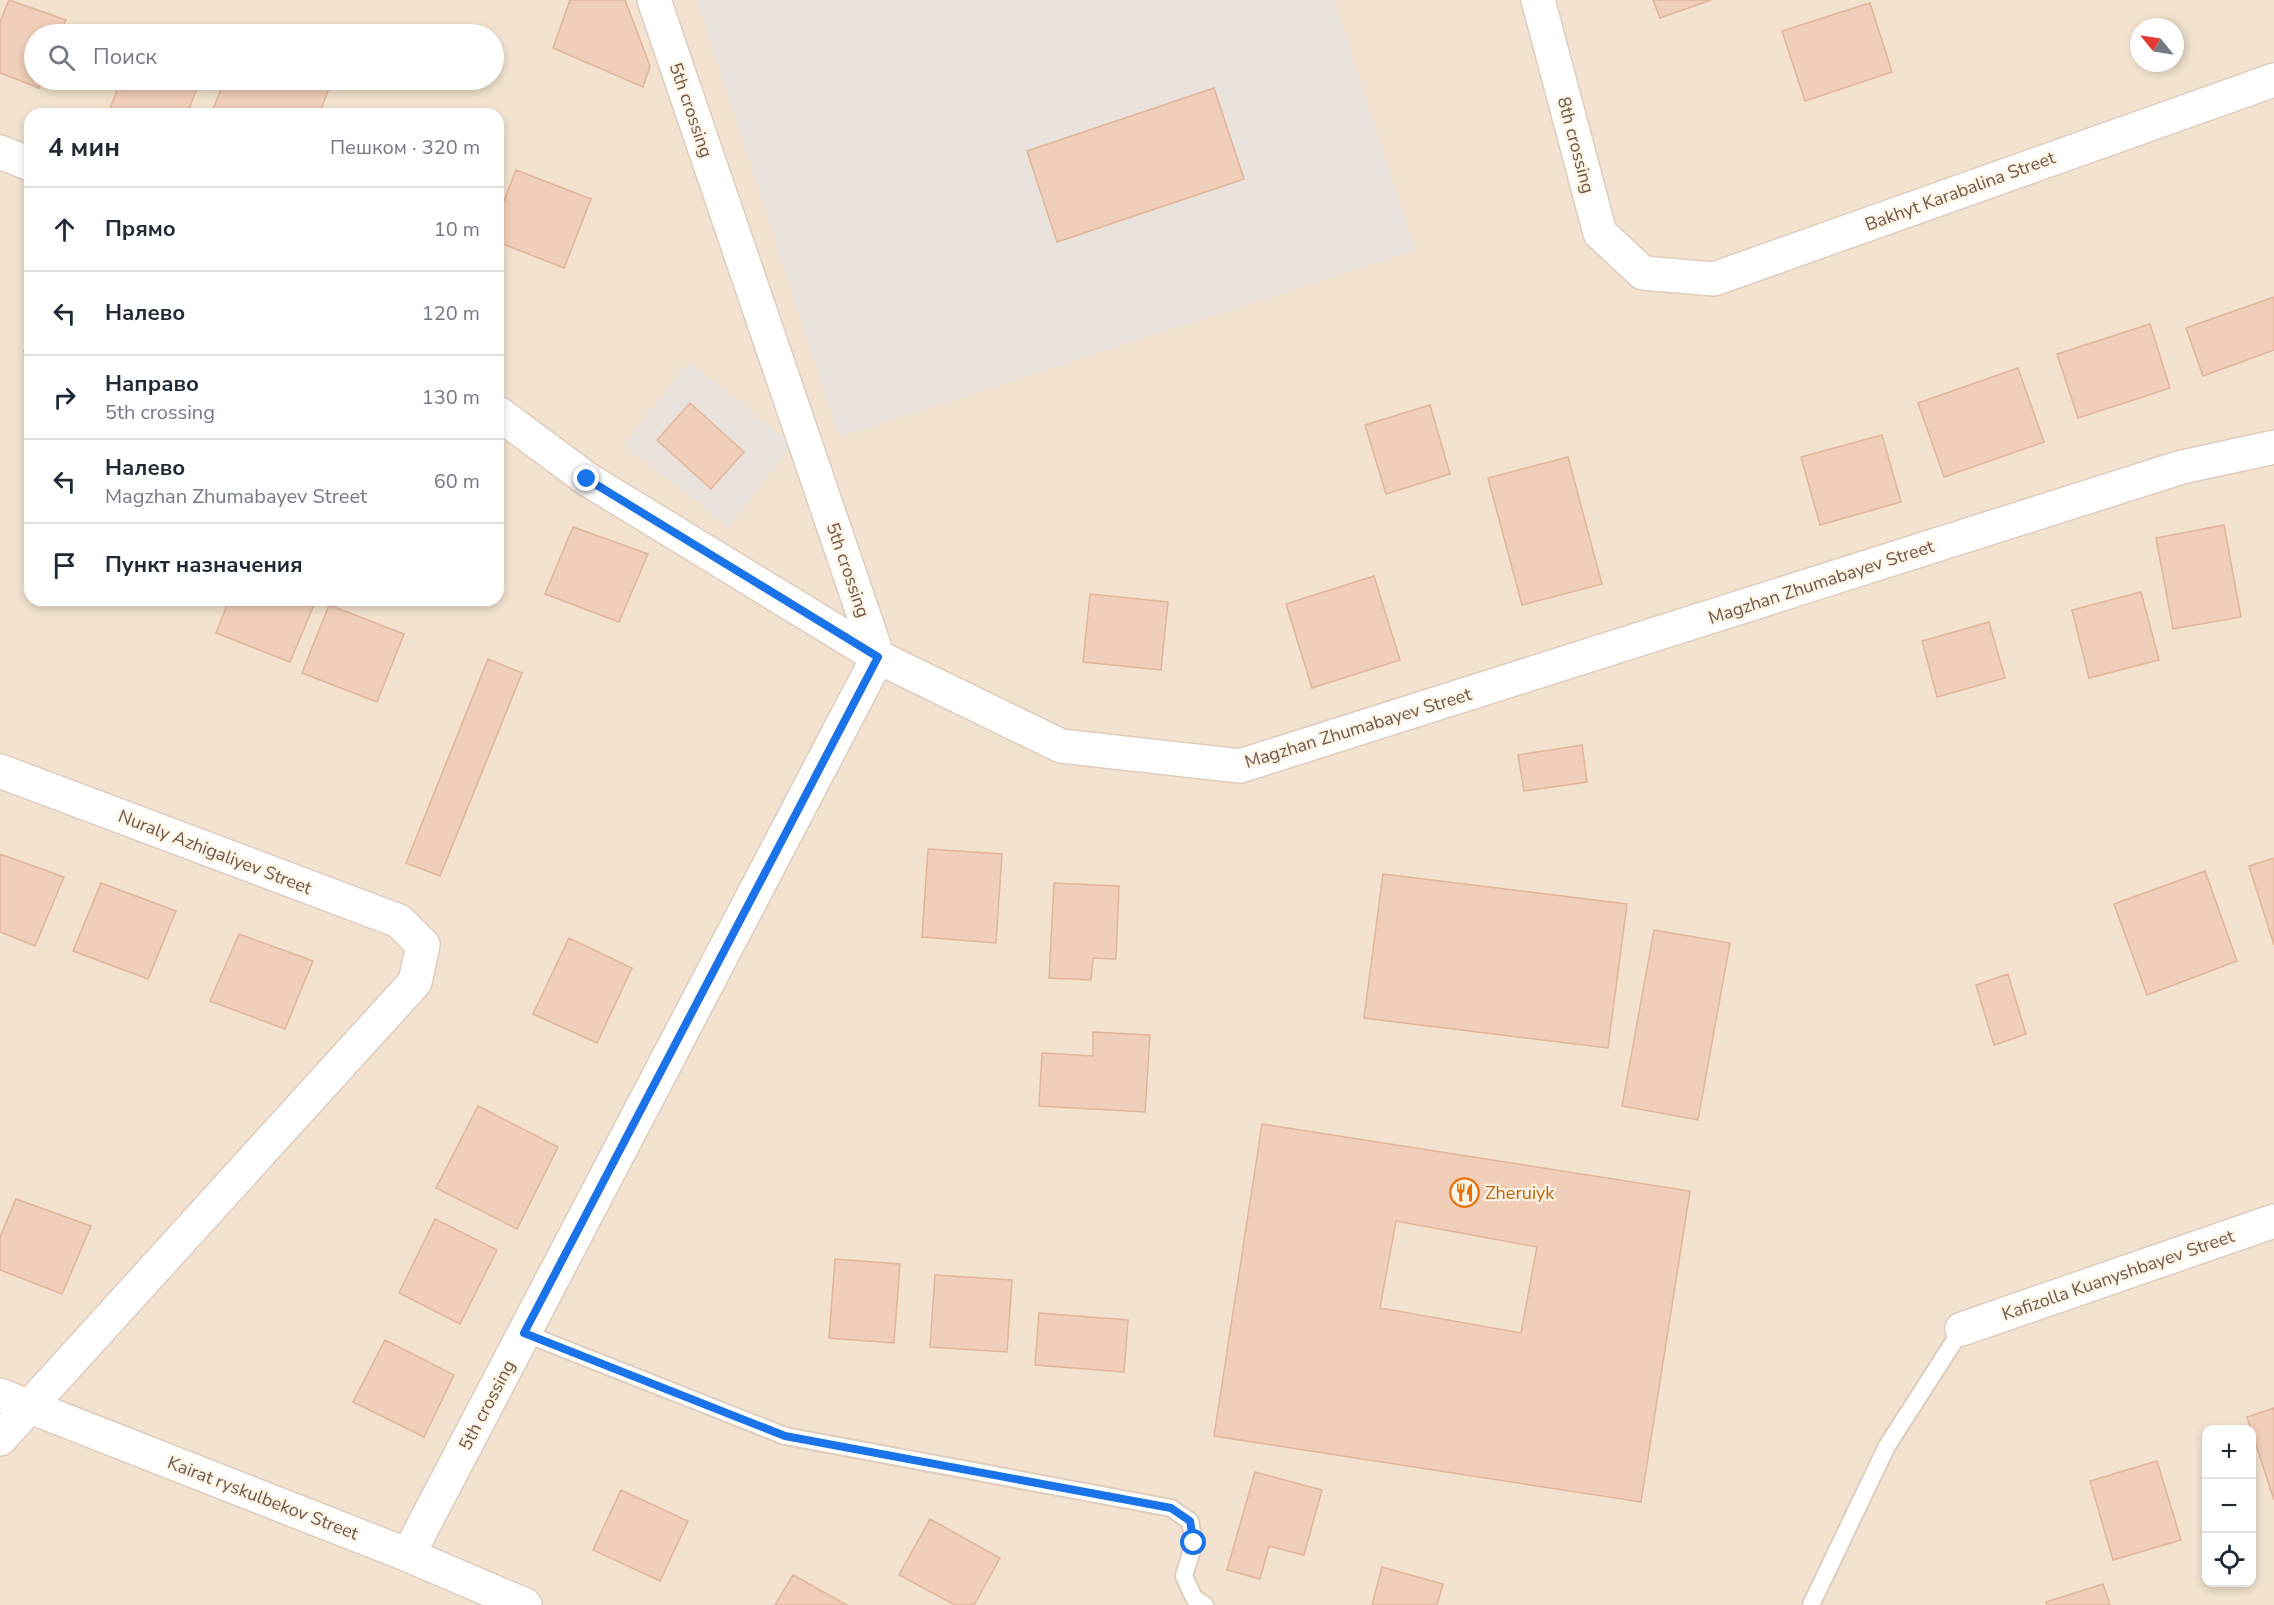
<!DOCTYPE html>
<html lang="ru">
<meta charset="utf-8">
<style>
body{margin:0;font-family:"Nunito Sans",sans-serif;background:#f6f6f7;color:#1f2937}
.controls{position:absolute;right:18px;bottom:18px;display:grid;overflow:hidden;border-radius:12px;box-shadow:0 3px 9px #0003}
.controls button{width:54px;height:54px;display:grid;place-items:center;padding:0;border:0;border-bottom:2px solid #e0e1e3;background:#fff;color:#1f2937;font:30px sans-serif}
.compass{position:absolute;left:2130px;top:18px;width:54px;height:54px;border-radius:50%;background:#fff;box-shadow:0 3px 9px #0003;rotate:300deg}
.stop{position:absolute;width:18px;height:18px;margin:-14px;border:4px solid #1a73e8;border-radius:50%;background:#fff}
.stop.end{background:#1a73e8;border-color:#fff;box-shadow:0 2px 6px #0008}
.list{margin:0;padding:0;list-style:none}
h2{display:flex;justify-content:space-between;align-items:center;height:78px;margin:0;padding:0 24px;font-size:26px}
h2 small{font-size:20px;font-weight:400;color:#747a83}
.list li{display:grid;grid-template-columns:39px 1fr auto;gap:18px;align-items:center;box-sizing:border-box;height:84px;padding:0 24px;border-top:2px solid #e0e1e3}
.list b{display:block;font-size:22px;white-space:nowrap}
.list p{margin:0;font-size:20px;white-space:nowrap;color:#747a83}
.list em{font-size:20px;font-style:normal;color:#747a83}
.icon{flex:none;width:33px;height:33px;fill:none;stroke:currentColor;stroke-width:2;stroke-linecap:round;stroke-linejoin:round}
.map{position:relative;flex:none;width:2274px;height:1605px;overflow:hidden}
.search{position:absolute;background:#fff;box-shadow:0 3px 9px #0003;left:24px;top:24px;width:480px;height:66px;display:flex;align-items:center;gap:15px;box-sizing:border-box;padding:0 21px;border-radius:33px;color:#747a83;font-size:22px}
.panel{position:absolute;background:#fff;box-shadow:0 3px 9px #0003;left:24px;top:108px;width:480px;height:498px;border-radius:18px}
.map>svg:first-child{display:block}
.residential{fill:#f2e2cf;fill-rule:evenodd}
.industrial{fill:#eae2dc}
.building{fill:#f0ceb9;stroke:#e2b59a;stroke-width:1.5;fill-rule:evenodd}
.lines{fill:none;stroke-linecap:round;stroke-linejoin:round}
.service-casing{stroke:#dfcdbd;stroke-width:20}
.minor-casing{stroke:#dfcdbd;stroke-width:36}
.service{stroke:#fff;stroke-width:16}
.minor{stroke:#fff;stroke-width:33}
.route{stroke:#1a73e8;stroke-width:8}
.labels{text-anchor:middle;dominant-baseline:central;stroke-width:4.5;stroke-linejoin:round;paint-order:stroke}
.street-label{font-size:18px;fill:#715748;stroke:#fff5e6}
.food-label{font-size:18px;fill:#c56008;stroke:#fff5e6;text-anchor:start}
</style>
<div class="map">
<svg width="2274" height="1605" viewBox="0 0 2274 1605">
<rect width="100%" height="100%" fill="#fbf1e0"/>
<path class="residential" d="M 0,0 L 2274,0 L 2274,1605 L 0,1605 ZM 2139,27 L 2175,27 L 2175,63 L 2139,63 ZM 34,34 L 494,34 L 494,80 L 34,80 ZM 30,114 L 498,114 L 498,600 L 30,600 ZM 2206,1430 L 2252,1430 L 2252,1582 L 2206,1582 Z"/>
<path class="industrial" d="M 697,0 L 1334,0 L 1415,250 L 839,437 Z
M 689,362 L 793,445 L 728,527 L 624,444 Z"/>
<path class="building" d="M 9,0 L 66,20 L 60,34 L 34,34 L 34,80 L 43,80 L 39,88 L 0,73 L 0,22 Z
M 570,0 L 625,0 L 650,66 L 643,87 L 553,48 Z
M 1653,0 L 1711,0 L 1660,18 Z
M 1870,3 L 1892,72 L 1805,101 L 1782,31 Z
M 121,80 L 173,80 L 197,88 L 187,114 L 108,114 Z
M 225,80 L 314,80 L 330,86 L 319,114 L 211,114 Z
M 1214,88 L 1244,179 L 1057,242 L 1027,151 Z
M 362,109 L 375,114 L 359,114 Z
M 516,170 L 591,199 L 564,268 L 498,242 L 498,216 Z
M 2274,297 L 2274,350 L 2203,376 L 2186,328 Z
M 2150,324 L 2170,388 L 2078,418 L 2057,354 Z
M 30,336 L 30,355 L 24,352 Z
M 2018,368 L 2044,442 L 1944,477 L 1918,403 Z
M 690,403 L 744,452 L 711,489 L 657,440 Z
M 1430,405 L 1450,474 L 1386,494 L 1365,425 Z
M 1882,435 L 1901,502 L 1820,525 L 1801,457 Z
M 1568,457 L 1602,584 L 1522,605 L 1488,478 Z
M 2224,525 L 2241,617 L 2173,629 L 2156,538 Z
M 573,527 L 648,554 L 619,622 L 545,594 Z
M 1374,576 L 1400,660 L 1312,688 L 1286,604 Z
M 2141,592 L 2159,660 L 2089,678 L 2072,610 Z
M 1090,594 L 1168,602 L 1161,670 L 1083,662 Z
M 229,600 L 316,600 L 290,662 L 216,633 Z
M 329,605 L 404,634 L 377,702 L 302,673 Z
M 1989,622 L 2005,678 L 1937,697 L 1922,641 Z
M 488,659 L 522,673 L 440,876 L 406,863 Z
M 1582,745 L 1587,782 L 1524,791 L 1518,755 Z
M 928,849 L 1002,854 L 996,943 L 922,937 Z
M 0,854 L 64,877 L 35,946 L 0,932 Z
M 2274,858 L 2274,945 L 2249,866 Z
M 2205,871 L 2237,961 L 2147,995 L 2114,904 Z
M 1383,874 L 1627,904 L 1608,1048 L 1364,1018 Z
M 101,883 L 176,911 L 148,979 L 73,951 Z
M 1054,883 L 1119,886 L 1116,959 L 1093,958 L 1091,980 L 1049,978 Z
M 1654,930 L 1730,943 L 1698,1120 L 1622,1106 Z
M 239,934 L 313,961 L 285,1029 L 210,1001 Z
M 569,938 L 632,968 L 597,1043 L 533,1014 Z
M 2008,974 L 2026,1034 L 1994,1045 L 1976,985 Z
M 1093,1032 L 1150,1035 L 1145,1112 L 1039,1106 L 1042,1053 L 1093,1056 Z
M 478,1106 L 558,1147 L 517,1229 L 436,1188 Z
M 1262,1124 L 1690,1191 L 1641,1502 L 1214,1436 ZM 1396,1221 L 1537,1247 L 1521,1333 L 1380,1308 Z
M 16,1199 L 91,1226 L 62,1294 L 0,1270 L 0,1237 Z
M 435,1219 L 497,1250 L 460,1324 L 399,1293 Z
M 835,1259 L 900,1264 L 894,1343 L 829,1338 Z
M 935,1275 L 1012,1280 L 1007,1352 L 930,1347 Z
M 1039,1313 L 1128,1320 L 1124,1372 L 1035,1365 Z
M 385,1340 L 454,1375 L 424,1437 L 353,1402 Z
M 2274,1408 L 2274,1500 L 2247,1417 Z
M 2157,1461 L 2181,1540 L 2113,1560 L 2090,1481 Z
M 1255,1472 L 1322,1490 L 1304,1555 L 1269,1546 L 1260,1579 L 1227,1570 Z
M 621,1490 L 688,1521 L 660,1581 L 593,1550 Z
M 930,1519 L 1000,1558 L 974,1605 L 955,1605 L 899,1575 Z
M 1382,1567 L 1443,1584 L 1437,1605 L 1372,1605 Z
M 793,1575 L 847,1605 L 775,1605 Z
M 2103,1584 L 2110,1605 L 2047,1605 L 2046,1602 Z"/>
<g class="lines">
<defs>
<path id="service" d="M 524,1333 L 785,1436 L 1171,1508 L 1190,1521 L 1194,1543 L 1184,1576 L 1194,1598 L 1205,1605
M 1811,1605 L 1887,1446 L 1962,1329"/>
<path id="minor" d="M 1538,0 L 1600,233 L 1643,273 L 1714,279 L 2274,80
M 0,152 L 30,164
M 498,413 L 587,479 L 878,657 L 1061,746 L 1240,766 L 2182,467 L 2274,447
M 0,771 L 399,921 L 423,945 L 415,982 L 0,1439
M 1962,1329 L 2274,1221
M 0,1395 L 408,1555 L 525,1605
M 408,1555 L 878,657 L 654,0"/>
</defs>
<use href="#service" class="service-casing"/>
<use href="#minor" class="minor-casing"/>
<use href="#service" class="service"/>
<use href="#minor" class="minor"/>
</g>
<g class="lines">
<path class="route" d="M 587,479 L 878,657 L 524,1333 L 785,1436 L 1171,1508 L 1190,1521 L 1194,1543"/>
</g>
<defs>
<symbol id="restaurant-ring" viewBox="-11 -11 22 22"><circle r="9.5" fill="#fff5e6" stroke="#e8710a" stroke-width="1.5"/><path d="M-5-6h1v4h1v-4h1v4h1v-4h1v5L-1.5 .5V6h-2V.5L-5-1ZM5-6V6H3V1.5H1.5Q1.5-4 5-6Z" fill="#e8710a"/></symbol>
</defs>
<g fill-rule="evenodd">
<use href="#restaurant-ring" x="1448" y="1176" width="33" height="33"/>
</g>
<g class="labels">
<g class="street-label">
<text transform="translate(691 110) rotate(71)">5th crossing</text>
<text transform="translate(1576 145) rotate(75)">8th crossing</text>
<text transform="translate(1960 191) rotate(-20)">Bakhyt Karabalina Street</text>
<text transform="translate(848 570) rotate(71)">5th crossing</text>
<text transform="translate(1821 582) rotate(-18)">Magzhan Zhumabayev Street</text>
<text transform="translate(1358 728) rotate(-17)">Magzhan Zhumabayev Street</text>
<text transform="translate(215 852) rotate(21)">Nuraly Azhigaliyev Street</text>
<text transform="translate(2118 1275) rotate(-19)">Kafizolla Kuanyshbayev Street</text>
<text transform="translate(487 1405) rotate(-62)">5th crossing</text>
<text transform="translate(263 1498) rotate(21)">Kairat ryskulbekov Street</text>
</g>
<g class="food-label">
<text x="1485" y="1193">Zheruiyk</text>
</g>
</g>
</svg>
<div class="controls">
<button>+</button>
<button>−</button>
<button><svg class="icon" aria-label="locate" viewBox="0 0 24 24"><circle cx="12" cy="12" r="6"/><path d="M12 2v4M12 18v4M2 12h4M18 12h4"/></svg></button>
</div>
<svg class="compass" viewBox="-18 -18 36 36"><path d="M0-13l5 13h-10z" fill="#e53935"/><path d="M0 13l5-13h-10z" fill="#747a83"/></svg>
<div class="stop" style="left:1194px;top:1543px"></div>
<div class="stop end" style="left:587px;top:479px"></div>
<div class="search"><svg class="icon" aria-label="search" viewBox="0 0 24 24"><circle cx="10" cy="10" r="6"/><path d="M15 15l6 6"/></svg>Поиск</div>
<section class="panel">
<h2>4 мин<small>Пешком · 320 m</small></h2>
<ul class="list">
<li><svg class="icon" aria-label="ahead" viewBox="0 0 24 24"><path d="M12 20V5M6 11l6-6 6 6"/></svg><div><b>Прямо</b></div><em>10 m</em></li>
<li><svg class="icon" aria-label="left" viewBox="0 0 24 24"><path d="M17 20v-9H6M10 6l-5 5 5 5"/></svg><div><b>Налево</b></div><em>120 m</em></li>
<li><svg class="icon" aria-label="right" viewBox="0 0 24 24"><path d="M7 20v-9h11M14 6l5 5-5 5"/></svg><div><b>Направо</b><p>5th crossing</p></div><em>130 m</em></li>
<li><svg class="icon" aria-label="left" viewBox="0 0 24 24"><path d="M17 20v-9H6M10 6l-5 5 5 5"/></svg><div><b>Налево</b><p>Magzhan Zhumabayev Street</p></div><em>60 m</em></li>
<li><svg class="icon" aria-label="arrive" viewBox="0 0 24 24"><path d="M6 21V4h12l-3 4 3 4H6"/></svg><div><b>Пункт назначения</b></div></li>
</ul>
</section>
</div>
